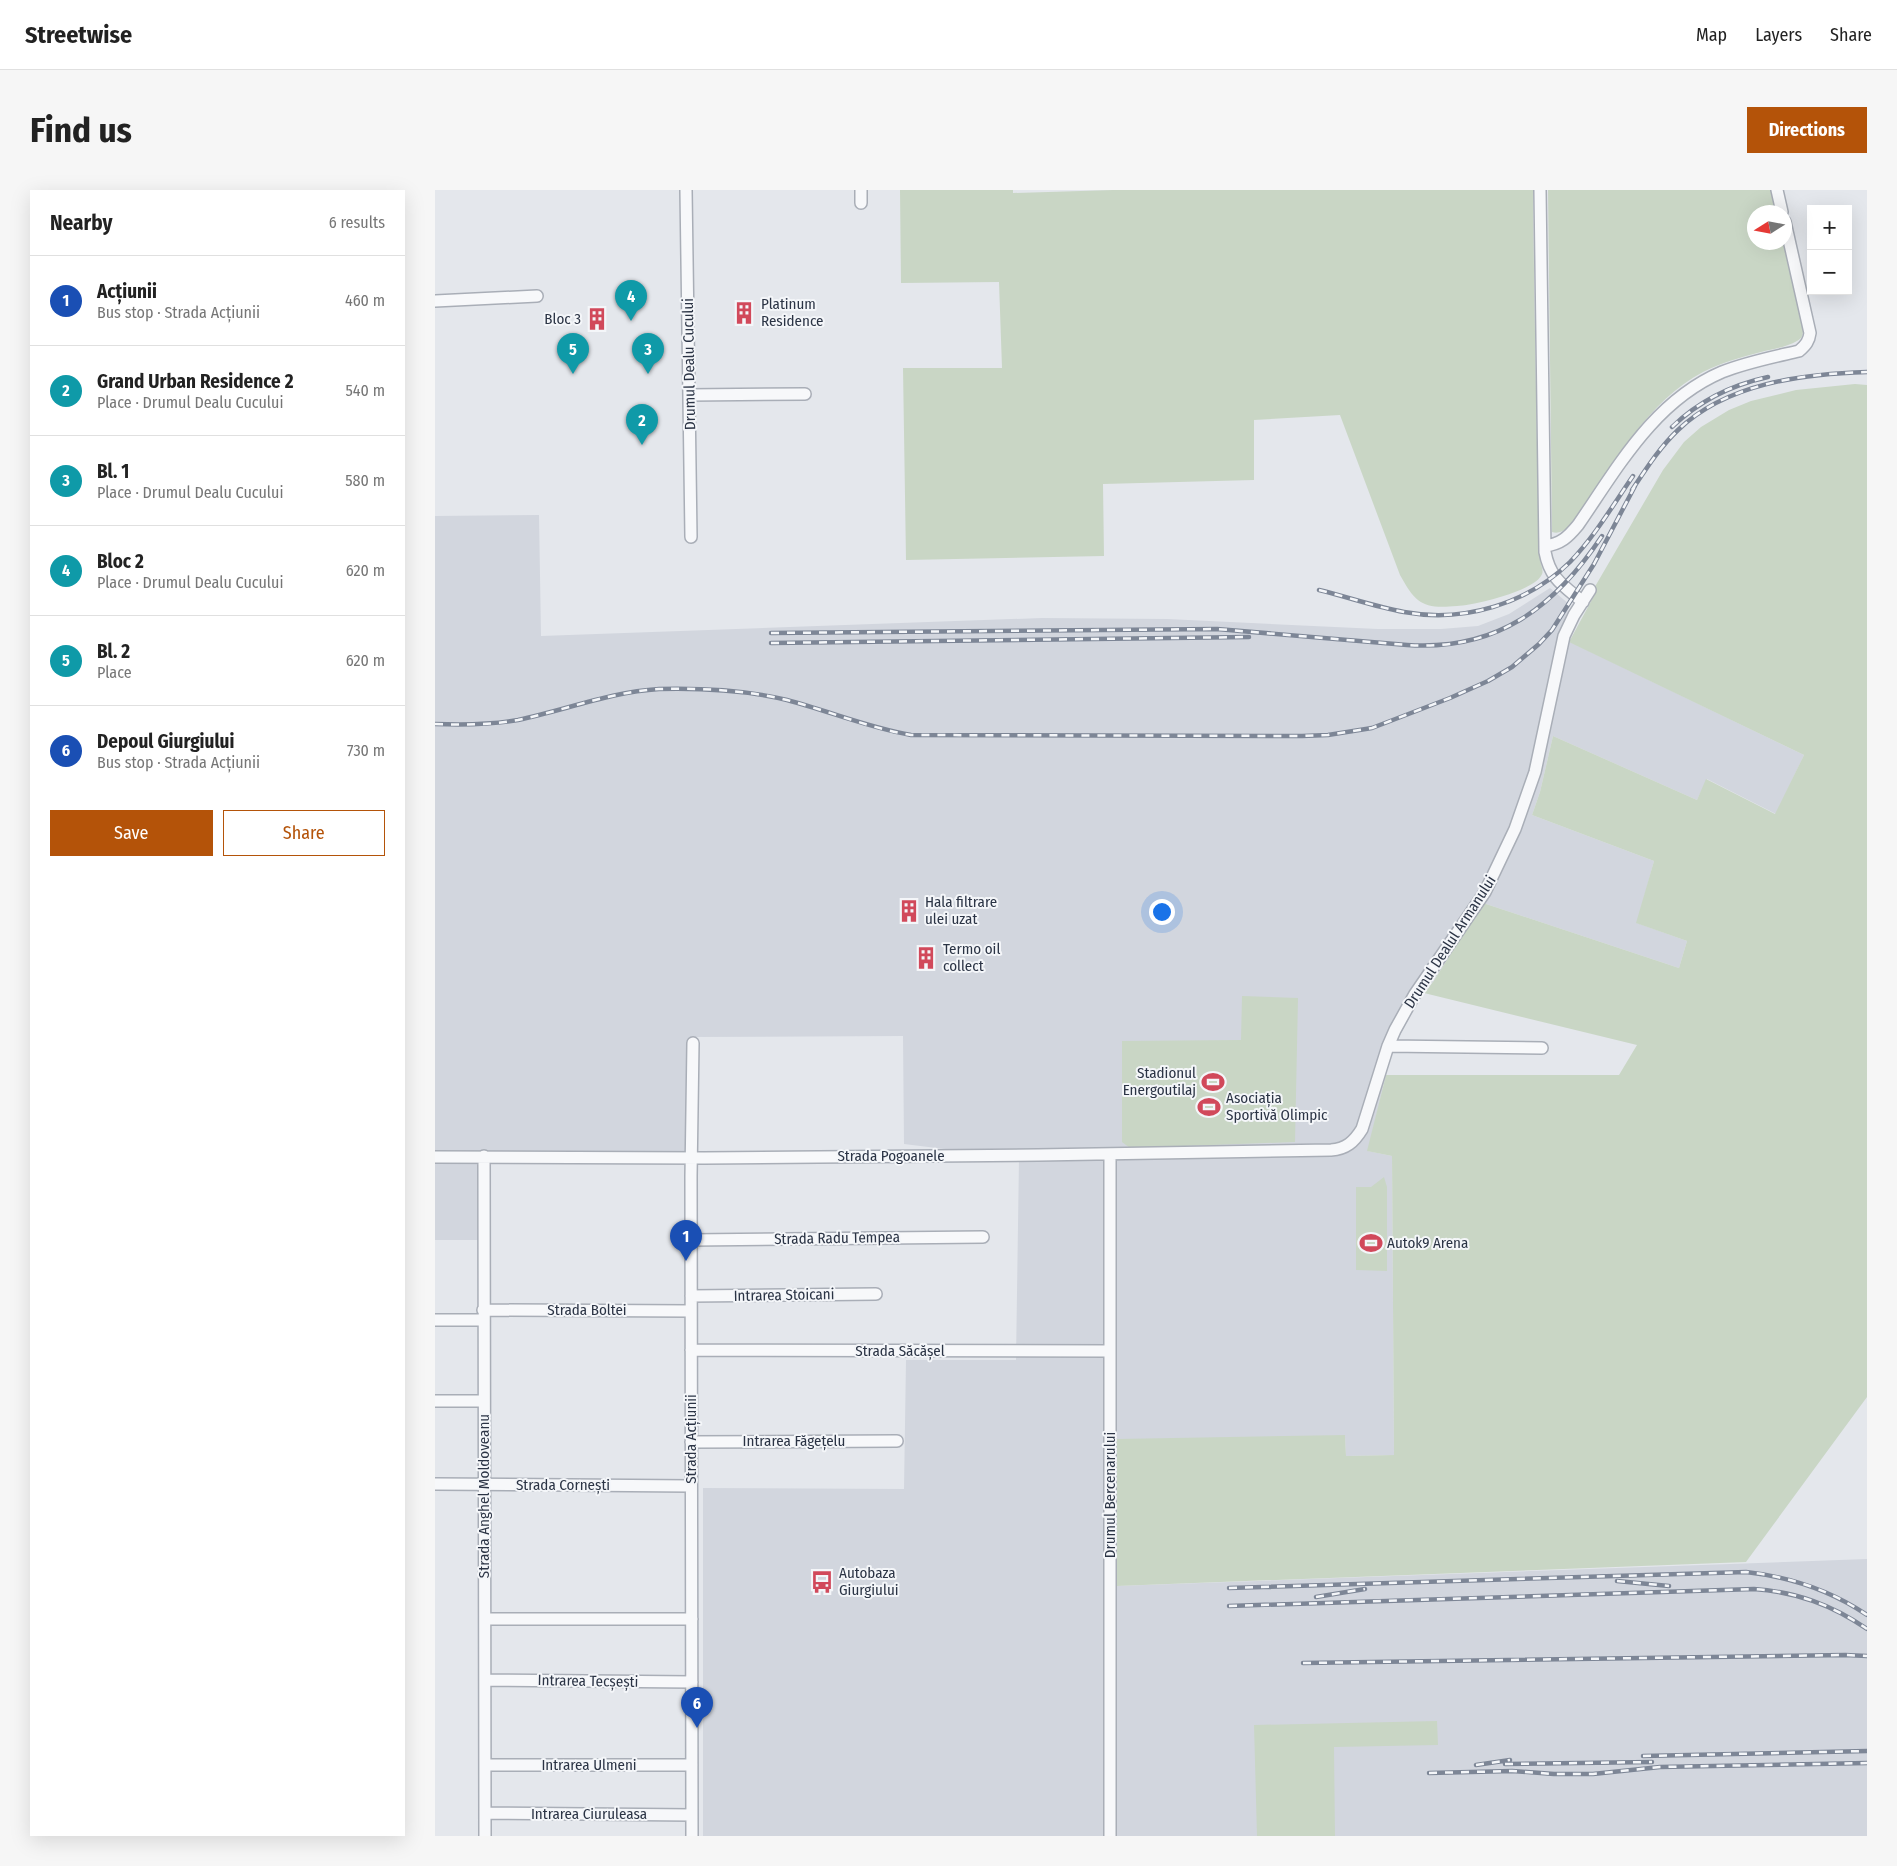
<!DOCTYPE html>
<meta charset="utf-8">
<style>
body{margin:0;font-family:"Fira Sans Condensed",sans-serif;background:#f6f6f6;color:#222}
.controls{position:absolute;right:15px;top:15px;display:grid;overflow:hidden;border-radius:0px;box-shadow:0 5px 20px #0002}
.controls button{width:45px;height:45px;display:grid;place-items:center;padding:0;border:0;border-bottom:1px solid #e0e0e0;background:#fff;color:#222;font:25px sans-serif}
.compass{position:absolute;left:1312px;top:15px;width:45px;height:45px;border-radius:50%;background:#fff;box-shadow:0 5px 20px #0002;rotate:259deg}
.you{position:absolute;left:726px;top:721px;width:18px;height:18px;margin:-12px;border:4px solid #fff;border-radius:50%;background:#1a73e8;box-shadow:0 0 0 8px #1a73e833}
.badge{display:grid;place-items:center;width:32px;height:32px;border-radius:50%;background:#b45309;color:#fff;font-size:16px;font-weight:700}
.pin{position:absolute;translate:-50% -41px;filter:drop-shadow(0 1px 2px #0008)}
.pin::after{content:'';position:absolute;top:26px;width:18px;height:15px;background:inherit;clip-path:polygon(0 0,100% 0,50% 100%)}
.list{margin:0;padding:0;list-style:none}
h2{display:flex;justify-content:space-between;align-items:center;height:65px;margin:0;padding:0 20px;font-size:21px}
h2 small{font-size:16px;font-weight:400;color:#767676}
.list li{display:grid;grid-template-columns:32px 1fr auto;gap:15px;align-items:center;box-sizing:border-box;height:90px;padding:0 20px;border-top:1px solid #e0e0e0}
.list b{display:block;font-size:19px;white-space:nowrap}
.list p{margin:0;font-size:16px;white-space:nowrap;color:#767676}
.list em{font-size:16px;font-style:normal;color:#767676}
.actions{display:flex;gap:10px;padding:15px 20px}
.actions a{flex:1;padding:11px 0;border:1px solid #b45309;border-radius:0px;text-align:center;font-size:18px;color:#b45309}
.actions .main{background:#b45309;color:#fff}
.map{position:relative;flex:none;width:1432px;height:1646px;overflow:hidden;border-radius:0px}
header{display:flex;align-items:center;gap:30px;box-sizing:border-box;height:70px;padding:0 25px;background:#fff;border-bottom:1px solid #e0e0e0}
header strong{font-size:24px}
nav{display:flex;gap:28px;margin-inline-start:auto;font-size:18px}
.intro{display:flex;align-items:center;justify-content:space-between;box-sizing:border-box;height:120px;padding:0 30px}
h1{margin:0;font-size:35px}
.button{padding:12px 22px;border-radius:0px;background:#b45309;color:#fff;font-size:18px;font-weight:700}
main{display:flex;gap:30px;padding:0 30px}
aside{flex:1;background:#fff;border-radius:0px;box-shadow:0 5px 20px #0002}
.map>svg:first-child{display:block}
.built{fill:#d2d6de}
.green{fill:#c9d6c5}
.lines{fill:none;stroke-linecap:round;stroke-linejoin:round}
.minor-casing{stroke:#a9aeb7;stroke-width:14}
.minor{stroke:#f7f8fa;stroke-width:11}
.rail-casing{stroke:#7d8696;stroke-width:4.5}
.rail{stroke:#f4f6f9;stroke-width:2.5;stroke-dasharray:8;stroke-linecap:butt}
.labels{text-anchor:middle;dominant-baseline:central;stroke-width:4;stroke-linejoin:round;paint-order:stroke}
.poi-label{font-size:15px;fill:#2b3445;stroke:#f4f6f9;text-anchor:start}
.street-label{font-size:15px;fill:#2b3445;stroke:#f4f6f9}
</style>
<header>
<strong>Streetwise</strong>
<nav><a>Map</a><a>Layers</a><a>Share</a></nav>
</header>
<div class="intro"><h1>Find us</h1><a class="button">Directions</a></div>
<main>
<aside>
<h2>Nearby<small>6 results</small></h2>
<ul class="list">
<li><span class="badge" style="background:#1a4fb4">1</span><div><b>Acțiunii</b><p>Bus stop · Strada Acțiunii</p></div><em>460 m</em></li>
<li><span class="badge" style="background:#0f9aa8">2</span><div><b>Grand Urban Residence 2</b><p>Place · Drumul Dealu Cucului</p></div><em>540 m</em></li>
<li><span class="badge" style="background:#0f9aa8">3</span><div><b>Bl. 1</b><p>Place · Drumul Dealu Cucului</p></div><em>580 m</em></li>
<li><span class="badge" style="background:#0f9aa8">4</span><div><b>Bloc 2</b><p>Place · Drumul Dealu Cucului</p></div><em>620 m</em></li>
<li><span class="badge" style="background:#0f9aa8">5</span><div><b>Bl. 2</b><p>Place</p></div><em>620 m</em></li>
<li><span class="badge" style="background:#1a4fb4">6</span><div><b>Depoul Giurgiului</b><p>Bus stop · Strada Acțiunii</p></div><em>730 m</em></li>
</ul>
<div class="actions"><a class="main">Save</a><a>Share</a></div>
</aside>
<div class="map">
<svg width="1432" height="1646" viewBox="0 0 1432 1646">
<rect width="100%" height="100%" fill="#e4e7ec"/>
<path class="built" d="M 104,325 L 106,446 L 607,428 L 732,429 L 943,439 L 1006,439 L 1043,436 L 1074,424 L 1115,398 L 1135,415 L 1123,446 L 1369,565 L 1341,624 L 1272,589 L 1262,610 L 1118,546 L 1105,602 L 1097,625 L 1219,671 L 1202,733 L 1252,751 L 1244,778 L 1048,713 L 998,792 L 984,809 L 963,849 L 955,868 L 933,961 L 957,966 L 959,1265 L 911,1266 L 910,1245 L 682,1396 L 1432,1369 L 1432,1646 L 268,1646 L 268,1298 L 469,1299 L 471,1170 L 581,1170 L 584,968 L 469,954 L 468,846 L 255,847 L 252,963 L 47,962 L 45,1050 L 0,1050 L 0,326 Z"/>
<path class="green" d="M 465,0 L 578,0 L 578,3 L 678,0 L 1098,0 C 1099,101 1101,202 1103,304 C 1103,325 1103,347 1105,368 C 1105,374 1110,381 1106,386 C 1097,401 1040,415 1022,416 C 988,419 981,414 965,385 L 905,225 L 819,230 L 819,290 L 668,294 L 669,366 L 471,370 L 468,178 L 567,178 L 564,92 L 466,93 Z
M 1113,0 L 1338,0 L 1343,22 L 1320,22 L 1320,52 L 1350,52 L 1368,138 C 1368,144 1368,148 1362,151 C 1352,157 1338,159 1326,162 C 1306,167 1286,173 1268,182 C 1209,213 1177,279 1140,331 C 1133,337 1127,345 1117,342 L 1117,338 Z
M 1420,194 L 1432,195 L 1432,1207 L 1311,1372 L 682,1396 L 682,1249 L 910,1245 L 911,1266 L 959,1265 L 957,966 L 932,961 L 951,885 L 1184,885 L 1202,855 L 989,803 L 998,792 L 1048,713 L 1244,778 L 1252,751 L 1201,733 L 1219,671 L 1097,625 L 1105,602 L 1118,546 L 1262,610 L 1271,589 L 1340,624 L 1369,565 L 1134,452 L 1160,404 L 1158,400 L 1228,280 L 1249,252 L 1266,237 L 1294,220 L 1316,211 L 1361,200 Z
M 807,806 L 863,808 L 860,952 L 695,958 L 687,952 L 687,851 L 806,850 Z
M 949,987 L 952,997 L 952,1081 L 921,1080 L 921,997 L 936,997 Z
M 1002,1531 L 1003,1555 L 899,1557 L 900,1646 L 822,1646 L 819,1535 Z"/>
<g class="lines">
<defs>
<path id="minor" d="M 251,0 L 256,347
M 426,0 L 426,13
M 1105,0 L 1110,362 C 1115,389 1129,396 1148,412
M 1342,0 L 1347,22
M 0,111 L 102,106
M 254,205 L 370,204
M 1110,356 C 1126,354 1133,347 1143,335 C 1183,277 1219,211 1287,182 C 1312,172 1338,167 1364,161 C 1371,155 1374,151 1375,143 L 1350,32
M 953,856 L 1107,858
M 49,966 L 50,1646
M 0,967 L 269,968 L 603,965 L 896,960 C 911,959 919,952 927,939 L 953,856 L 960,840 L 980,804 L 1050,702 L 1080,639 L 1100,582 L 1129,446 L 1139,425 L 1155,400
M 256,1050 L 548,1047
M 256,1106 L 441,1104
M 48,1120 L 256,1121
M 0,1130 L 48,1130
M 256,1160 L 675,1161
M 0,1211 L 48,1211
M 256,1252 L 462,1251
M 0,1294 L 256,1296
M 50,1429 L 257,1429
M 50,1490 L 257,1492
M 51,1575 L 257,1575
M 51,1623 L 257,1625
M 257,1646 L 256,986 L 258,853
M 675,1646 L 675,964"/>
</defs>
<use href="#minor" class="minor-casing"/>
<use href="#minor" class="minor"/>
<defs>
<path id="rail" d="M 1237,237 C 1264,211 1296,195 1333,187
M 1197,300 C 1211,279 1225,257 1243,240 C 1292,193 1367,184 1432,182
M 884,400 C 913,407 941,417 969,422 C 1029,433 1092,414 1135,372 C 1160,346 1178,315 1198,286
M 336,443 L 782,439 L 972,455 C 1062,461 1119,418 1167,346
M 336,453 L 814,447
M 0,534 C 28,535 56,535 83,530 C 131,520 175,502 224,499 C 266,498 311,500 352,510 C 394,521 434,538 476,545 L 867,546 L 893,545 L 937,538 L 1015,508 L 1053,491 L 1077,477 L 1104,454 L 1117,440 L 1159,374 L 1200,296
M 1182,1391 L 1234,1396
M 794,1398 L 1311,1382 C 1356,1387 1395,1400 1432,1425
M 881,1407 L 930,1399
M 794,1416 L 1319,1399 C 1362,1402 1397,1415 1432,1439
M 868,1473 L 1410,1465 L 1432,1466
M 1208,1566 L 1432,1561
M 1070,1574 L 1217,1572
M 1041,1575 L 1075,1570
M 994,1583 L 1077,1581 L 1119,1584 L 1158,1584 L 1225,1577 L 1432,1573"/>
</defs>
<use href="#rail" class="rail-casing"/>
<use href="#rail" class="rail"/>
</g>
<defs>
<symbol id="building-bare" viewBox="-9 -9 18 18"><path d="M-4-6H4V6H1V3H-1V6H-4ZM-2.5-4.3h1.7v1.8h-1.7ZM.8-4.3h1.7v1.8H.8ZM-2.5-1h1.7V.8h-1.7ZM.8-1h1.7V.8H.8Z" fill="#d1495b" stroke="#f4f6f9" stroke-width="2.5" paint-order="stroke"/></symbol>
<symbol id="stadium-bare" viewBox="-9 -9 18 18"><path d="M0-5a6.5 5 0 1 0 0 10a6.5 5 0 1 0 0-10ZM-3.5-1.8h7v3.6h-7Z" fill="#d1495b" stroke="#f4f6f9" stroke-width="2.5" paint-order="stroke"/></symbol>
<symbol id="bus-bare" viewBox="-9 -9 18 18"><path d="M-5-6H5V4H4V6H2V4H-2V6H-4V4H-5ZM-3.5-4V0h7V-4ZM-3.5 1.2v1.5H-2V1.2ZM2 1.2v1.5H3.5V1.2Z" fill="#d1495b" stroke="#f4f6f9" stroke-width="2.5" paint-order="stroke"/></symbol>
</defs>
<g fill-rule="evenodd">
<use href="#building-bare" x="293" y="107" width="32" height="32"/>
<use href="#building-bare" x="146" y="113" width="32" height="32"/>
<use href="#building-bare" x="458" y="705" width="32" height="32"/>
<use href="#building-bare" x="475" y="752" width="32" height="32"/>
<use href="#stadium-bare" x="762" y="876" width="32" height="32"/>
<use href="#stadium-bare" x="758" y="901" width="32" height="32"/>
<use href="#stadium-bare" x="920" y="1037" width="32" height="32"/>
<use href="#bus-bare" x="371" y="1376" width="32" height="32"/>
</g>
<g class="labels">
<g class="poi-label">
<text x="326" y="114">Platinum<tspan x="326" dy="17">Residence</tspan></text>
<text x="146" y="129" text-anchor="end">Bloc 3</text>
<text x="490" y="712">Hala filtrare<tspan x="490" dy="17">ulei uzat</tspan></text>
<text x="508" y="759">Termo oil<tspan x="508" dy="17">collect</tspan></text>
<text x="761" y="883" text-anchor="end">Stadionul<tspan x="761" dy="17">Energoutilaj</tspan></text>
<text x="791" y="908">Asociația<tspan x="791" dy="17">Sportivă Olimpic</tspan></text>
<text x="952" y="1053">Autok9 Arena</text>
<text x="404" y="1383">Autobaza<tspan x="404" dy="17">Giurgiului</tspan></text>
</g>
<g class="street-label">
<text transform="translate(254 174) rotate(-91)">Drumul Dealu Cucului</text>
<text transform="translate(1015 752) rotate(-57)">Drumul Dealul Armanului</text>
<text x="456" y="966">Strada Pogoanele</text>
<text transform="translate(402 1048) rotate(-1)">Strada Radu Tempea</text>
<text transform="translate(349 1105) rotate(-1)">Intrarea Stoicani</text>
<text x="152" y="1120">Strada Boltei</text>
<text x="465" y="1161">Strada Săcășel</text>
<text transform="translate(256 1249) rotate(-90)">Strada Acțiunii</text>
<text x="359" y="1251">Intrarea Făgețelu</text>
<text x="128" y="1295">Strada Cornești</text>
<text transform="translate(675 1305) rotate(-90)">Drumul Bercenarului</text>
<text transform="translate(49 1306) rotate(-90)">Strada Anghel Moldoveanu</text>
<text transform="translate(153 1491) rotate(1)">Intrarea Tecșești</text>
<text x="154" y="1575">Intrarea Ulmeni</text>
<text x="154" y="1624">Intrarea Ciuruleasa</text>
</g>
</g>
</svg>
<div class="controls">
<button>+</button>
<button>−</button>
</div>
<svg class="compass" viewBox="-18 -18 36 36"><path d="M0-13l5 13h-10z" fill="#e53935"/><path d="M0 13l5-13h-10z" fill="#767676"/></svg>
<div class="you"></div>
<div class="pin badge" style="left:251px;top:1071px;background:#1a4fb4">1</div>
<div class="pin badge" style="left:207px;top:255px;background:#0f9aa8">2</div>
<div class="pin badge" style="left:213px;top:184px;background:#0f9aa8">3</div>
<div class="pin badge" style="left:196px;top:131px;background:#0f9aa8">4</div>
<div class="pin badge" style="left:138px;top:184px;background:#0f9aa8">5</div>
<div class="pin badge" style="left:262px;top:1538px;background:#1a4fb4">6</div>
</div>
</main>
